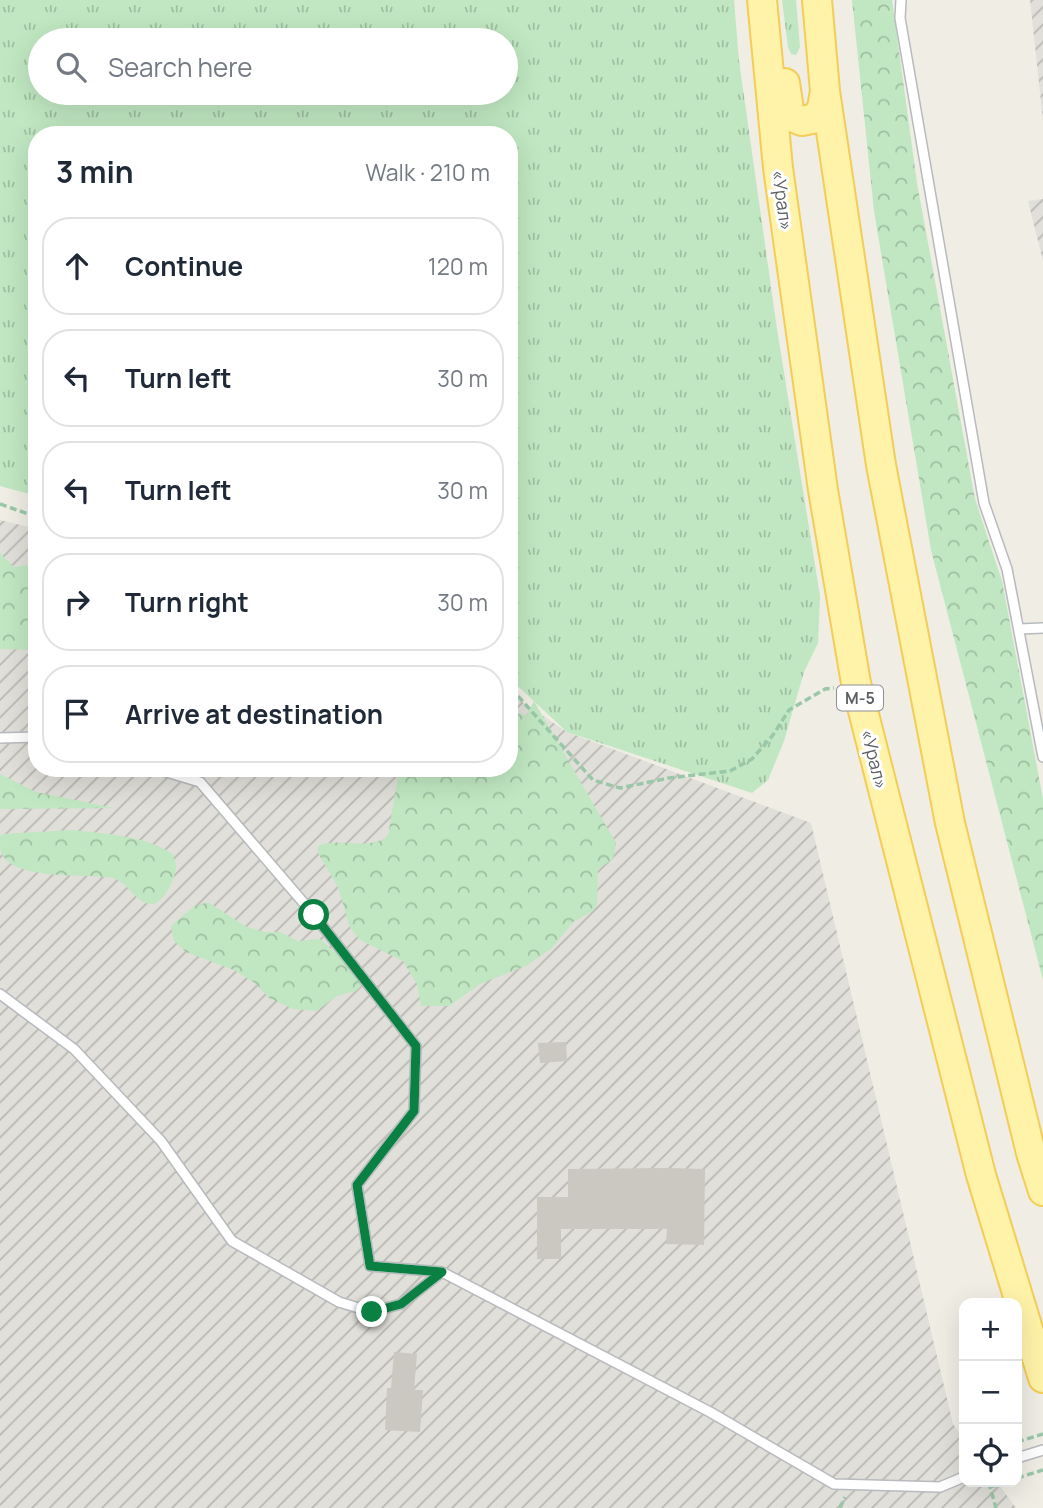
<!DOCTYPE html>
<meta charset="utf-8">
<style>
body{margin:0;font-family:Manrope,sans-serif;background:#f6f6f7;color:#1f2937}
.controls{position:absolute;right:21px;bottom:21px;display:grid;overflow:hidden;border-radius:14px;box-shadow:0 7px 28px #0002}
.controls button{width:63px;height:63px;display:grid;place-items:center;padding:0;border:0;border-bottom:2px solid #e0e1e3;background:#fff;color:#1f2937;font:35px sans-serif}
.stop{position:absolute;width:21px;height:21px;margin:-16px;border:5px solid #0b8043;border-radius:50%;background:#fff}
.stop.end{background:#0b8043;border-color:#fff;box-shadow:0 2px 7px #0008}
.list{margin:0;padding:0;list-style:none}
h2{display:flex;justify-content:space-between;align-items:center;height:91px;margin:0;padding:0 28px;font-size:30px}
h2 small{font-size:23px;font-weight:400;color:#747a83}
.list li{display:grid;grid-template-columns:46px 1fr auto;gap:21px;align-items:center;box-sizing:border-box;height:98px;margin:0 14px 14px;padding:0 14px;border:2px solid #e0e1e3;border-radius:28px}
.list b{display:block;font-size:26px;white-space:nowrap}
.list em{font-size:23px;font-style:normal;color:#747a83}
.icon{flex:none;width:38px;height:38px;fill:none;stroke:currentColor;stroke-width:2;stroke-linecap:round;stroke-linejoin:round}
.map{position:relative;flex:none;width:1043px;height:1508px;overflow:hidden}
.search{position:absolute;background:#fff;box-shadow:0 7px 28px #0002;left:28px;top:28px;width:490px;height:77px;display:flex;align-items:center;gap:18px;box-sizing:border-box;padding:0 24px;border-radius:38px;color:#747a83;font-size:26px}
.panel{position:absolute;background:#fff;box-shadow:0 7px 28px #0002;left:28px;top:126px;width:490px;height:651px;border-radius:28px}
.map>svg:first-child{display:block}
.industrial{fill:url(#industrial-furrows)}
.grass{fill:url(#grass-tufts);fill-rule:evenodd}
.forest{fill:url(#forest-crowns)}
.building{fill:#cac8c1}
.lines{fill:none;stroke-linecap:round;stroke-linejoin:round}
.service-casing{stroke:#b7babe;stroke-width:12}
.primary-casing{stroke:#f4cc58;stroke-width:32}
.path{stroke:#99c8a8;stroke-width:3.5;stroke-dasharray:7 3.5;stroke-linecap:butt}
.service{stroke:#fff;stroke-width:9}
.primary{stroke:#fff3a9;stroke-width:28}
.route{stroke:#0b8043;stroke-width:9}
.labels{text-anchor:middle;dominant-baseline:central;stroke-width:6;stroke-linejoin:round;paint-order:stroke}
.shield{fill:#fff;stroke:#8d9093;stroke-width:2}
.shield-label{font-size:16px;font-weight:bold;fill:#5c6065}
.street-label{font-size:18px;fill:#5c6065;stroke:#fff}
</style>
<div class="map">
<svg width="1043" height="1508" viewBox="0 0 1043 1508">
<defs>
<pattern id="industrial-furrows" width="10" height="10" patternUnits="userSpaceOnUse" patternTransform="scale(1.75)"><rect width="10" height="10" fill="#e0dfd9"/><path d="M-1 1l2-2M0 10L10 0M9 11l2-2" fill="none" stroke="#b9b8b4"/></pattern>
<pattern id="grass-tufts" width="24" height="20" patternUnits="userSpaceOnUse" patternTransform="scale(1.75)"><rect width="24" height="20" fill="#c0e7c1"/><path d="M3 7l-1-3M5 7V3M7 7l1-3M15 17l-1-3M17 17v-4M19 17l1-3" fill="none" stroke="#9fbfa0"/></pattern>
<pattern id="forest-crowns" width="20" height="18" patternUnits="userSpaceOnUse" patternTransform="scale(1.75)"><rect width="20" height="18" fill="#c0e7c1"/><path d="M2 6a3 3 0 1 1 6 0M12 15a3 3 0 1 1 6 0" fill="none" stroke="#9fbfa0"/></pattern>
</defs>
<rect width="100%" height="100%" fill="#efede4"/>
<path class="industrial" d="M 1030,0 L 1043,0 L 1043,120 Z
M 1043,199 L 1043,261 L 1028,201 Z
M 0,520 L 37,529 L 37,768 L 509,768 L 509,693 L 567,732 L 811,823 L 953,1424 L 964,1439 L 964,1482 L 997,1482 L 1016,1508 L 0,1508 Z"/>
<path class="grass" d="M 0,0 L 734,0 L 739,61 L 777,329 L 820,596 L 818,643 L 804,672 L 784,741 L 768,780 L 752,793 L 567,732 L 509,678 L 509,135 L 37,135 L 37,496 L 0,486 ZM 40,40 L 506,40 L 506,93 L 40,93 Z
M 782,0 L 796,0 L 800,47 L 796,55 L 791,54 L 788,47 Z"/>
<path class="forest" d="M 852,0 L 892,0 L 917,183 L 975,499 L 1002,581 L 1043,799 L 1043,980 L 931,550 L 874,211 Z
M 0,553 L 14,567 L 37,564 L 37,650 L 0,649 Z
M 534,701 L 616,843 L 613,859 L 598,869 L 597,904 L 593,911 L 573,922 L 552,948 L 526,966 L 480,984 L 449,1006 L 421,1006 L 417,984 L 403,961 L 360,940 L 350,928 L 338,887 L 318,853 L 318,846 C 340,836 367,852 388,836 L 399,770 L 397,768 L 509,768 L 509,705 L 520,714 L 527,715 Z
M 0,774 L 36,792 L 114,808 L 0,809 Z
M 72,830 C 106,834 143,835 173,854 C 174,859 177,865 176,870 C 174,880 164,903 152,904 C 137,905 127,881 113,878 C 87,873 13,882 1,852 C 0,848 0,841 0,836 L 3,834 Z
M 208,902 L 245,926 L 264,932 L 280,932 L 298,941 L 320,939 L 356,971 L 362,985 L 356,991 L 337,996 L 316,1011 L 293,1009 L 269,998 L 256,984 L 234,970 L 186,952 L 174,941 L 171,926 L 193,907 Z"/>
<path class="building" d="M 566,1042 L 567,1061 L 540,1063 L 538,1043 Z
M 668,1168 L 705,1169 L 704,1245 L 666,1244 L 667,1229 L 561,1229 L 561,1259 L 537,1259 L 537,1197 L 568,1197 L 568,1169 Z
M 394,1352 L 417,1354 L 414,1390 L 423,1390 L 420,1432 L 385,1430 L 387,1388 L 391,1388 Z"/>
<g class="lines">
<defs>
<path id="service" d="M 901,0 L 900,18 L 984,503 L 1007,569 L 1043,757
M 1019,629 L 1043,628
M 0,738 L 37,737
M 153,768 L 200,782 L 314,915 L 416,1046 L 414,1111 L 357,1185 L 370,1266 L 442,1272
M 0,994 L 74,1049 L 161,1141 L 232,1241 L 339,1302 L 372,1312 L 401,1304 L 442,1272 L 710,1412 L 834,1484 L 940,1487 L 964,1477
M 1017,1458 L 1043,1450"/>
<path id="primary" d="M 762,0 L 778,168 L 823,490 L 856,683 L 981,1175 L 1043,1378
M 817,0 L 825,91 L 881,465 L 950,823 L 1031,1153 L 1043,1191
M 785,83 L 790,116 L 802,121 L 816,118 L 822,108 L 825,91"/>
</defs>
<use href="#service" class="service-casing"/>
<use href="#primary" class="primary-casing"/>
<path class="path" d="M 0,504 L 37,517
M 509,691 L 517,695 L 593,780 L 620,788 L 669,778 L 730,771 L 752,759 L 773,735 L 789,710 L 825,689 L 834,688
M 1017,1442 L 1043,1434
M 1017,1478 L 1043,1470
M 990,1482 L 990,1487 L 996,1508
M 990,1487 L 1006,1482
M 840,1508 L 845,1497"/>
<use href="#service" class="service"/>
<use href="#primary" class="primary"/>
</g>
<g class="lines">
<path class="route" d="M 314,915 L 416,1046 L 414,1111 L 357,1185 L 370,1266 L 442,1272 L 401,1304 L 372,1312"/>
</g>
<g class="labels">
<rect class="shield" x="837" y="685.5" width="46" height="25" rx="5"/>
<g class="shield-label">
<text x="860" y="698">М-5</text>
</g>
<g class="street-label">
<text transform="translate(783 200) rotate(82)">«Урал»</text>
<text transform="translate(875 759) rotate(76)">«Урал»</text>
</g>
</g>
</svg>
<div class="controls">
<button>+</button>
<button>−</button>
<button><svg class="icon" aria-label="locate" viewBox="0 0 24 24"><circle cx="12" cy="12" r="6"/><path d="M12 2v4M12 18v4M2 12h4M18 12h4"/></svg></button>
</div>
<div class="stop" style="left:314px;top:915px"></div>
<div class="stop end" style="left:372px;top:1312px"></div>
<div class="search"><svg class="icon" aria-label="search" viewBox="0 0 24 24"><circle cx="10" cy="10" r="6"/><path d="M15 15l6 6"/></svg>Search here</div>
<section class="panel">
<h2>3 min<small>Walk · 210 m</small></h2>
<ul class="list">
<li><svg class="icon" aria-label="ahead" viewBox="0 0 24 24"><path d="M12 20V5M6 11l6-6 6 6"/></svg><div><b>Continue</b></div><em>120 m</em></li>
<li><svg class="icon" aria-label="left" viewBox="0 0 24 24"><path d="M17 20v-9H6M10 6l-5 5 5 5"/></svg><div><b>Turn left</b></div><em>30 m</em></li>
<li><svg class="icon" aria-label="left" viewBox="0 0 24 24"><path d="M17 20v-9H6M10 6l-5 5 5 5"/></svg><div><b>Turn left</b></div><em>30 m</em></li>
<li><svg class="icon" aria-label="right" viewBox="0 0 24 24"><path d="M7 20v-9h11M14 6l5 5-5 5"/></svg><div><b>Turn right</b></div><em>30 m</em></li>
<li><svg class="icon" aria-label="arrive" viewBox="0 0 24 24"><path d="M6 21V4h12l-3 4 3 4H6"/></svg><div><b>Arrive at destination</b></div></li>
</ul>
</section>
</div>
